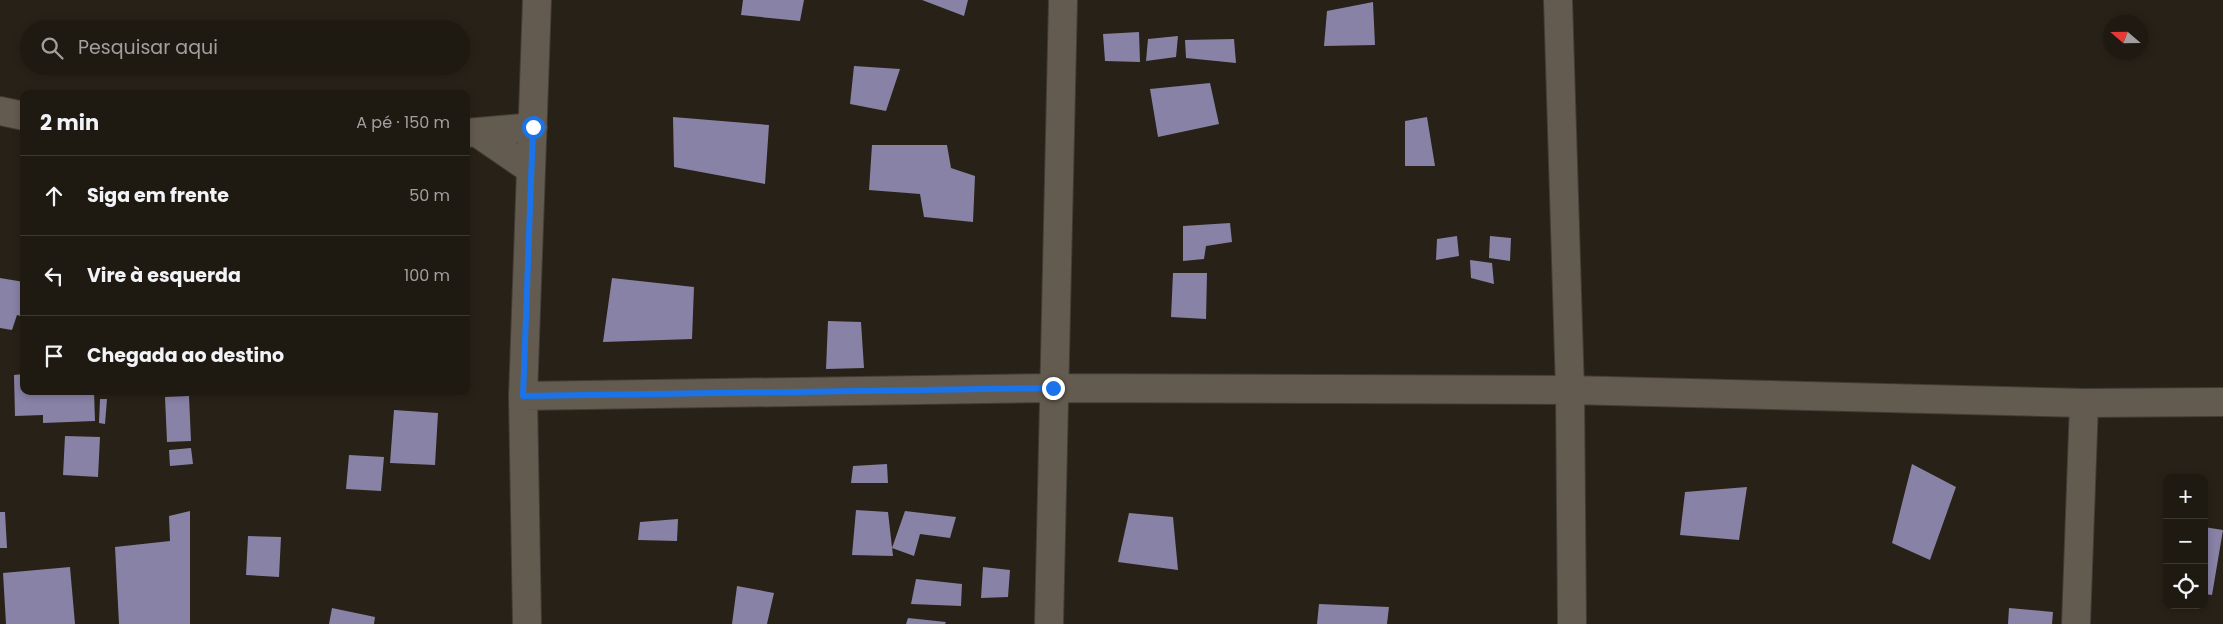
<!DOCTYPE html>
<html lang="pt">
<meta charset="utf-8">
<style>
body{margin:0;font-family:Poppins,sans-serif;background:#2b261f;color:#f1f3f6}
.controls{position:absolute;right:15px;bottom:15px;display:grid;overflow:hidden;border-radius:10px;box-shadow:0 2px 8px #0003}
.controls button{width:45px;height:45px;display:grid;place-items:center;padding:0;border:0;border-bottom:1px solid #3c3831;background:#1e1911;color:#f1f3f6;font:25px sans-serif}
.compass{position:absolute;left:2103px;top:15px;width:45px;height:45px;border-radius:50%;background:#1e1911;box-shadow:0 2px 8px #0003;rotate:290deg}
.stop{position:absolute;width:15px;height:15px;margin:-11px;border:4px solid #1a73e8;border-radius:50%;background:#fff}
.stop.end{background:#1a73e8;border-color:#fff;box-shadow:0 1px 5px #0008}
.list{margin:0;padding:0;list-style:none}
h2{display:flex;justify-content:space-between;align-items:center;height:65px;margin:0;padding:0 20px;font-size:21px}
h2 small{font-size:16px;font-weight:400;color:#a1a09f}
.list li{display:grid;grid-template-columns:32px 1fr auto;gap:15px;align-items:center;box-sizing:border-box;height:80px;padding:0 20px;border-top:1px solid #3c3831}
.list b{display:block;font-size:19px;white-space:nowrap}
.list em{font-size:16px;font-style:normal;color:#a1a09f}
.icon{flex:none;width:28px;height:28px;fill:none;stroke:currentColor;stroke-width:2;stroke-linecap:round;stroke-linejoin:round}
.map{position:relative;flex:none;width:2223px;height:624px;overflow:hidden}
.search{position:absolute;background:#1e1911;box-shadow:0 2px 8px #0003;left:20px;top:20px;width:450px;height:55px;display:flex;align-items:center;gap:12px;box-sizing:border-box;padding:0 18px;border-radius:28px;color:#a1a09f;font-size:19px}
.panel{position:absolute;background:#1e1911;box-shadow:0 2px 8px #0003;left:20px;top:90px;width:450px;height:305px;border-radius:10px}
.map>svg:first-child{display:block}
.building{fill:#8882a6}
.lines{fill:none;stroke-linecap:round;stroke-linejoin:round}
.minor-casing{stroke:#423c35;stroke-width:30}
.minor{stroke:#645b50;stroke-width:28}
.route{stroke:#1a73e8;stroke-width:6}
</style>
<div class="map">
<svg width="2223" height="624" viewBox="0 0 2223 624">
<rect width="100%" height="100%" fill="#282117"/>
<path class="building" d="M 743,0 L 804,0 L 800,21 L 741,15 Z
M 922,0 L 968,0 L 964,16 Z
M 1373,2 L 1375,45 L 1324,46 L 1327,11 Z
M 1139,32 L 1140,62 L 1105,61 L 1103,34 Z
M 1178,36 L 1176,57 L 1146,61 L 1148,39 Z
M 1234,39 L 1236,63 L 1186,58 L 1185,40 Z
M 854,66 L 900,69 L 886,111 L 850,104 Z
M 1210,83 L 1219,124 L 1158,137 L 1150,89 Z
M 673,117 L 769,125 L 765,184 L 674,167 Z
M 1427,117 L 1435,166 L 1405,166 L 1405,121 Z
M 872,145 L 947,145 L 951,168 L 975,176 L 973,222 L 924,217 L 920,194 L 869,190 Z
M 1230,223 L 1232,242 L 1206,246 L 1204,259 L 1183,261 L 1183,226 Z
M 1457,236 L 1459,256 L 1436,260 L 1437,239 Z
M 1490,236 L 1511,238 L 1510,261 L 1489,258 Z
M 1470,260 L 1492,263 L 1494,284 L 1471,278 Z
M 1173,273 L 1207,273 L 1206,319 L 1171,317 Z
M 0,278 L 24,282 L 24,317 L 17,315 L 12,330 L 0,328 Z
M 612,278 L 694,287 L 692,339 L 603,342 Z
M 828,321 L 861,322 L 864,368 L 826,369 Z
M 24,374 L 24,391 L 94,391 L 95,421 L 43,423 L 43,415 L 15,416 L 14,375 Z
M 189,396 L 191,441 L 167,442 L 165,397 Z
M 100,399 L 107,399 L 105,424 L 99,423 Z
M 394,410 L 438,413 L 435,465 L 390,463 Z
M 65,436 L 100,437 L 98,477 L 63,475 Z
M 191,448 L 193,464 L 170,466 L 169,450 Z
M 349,455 L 384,457 L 381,491 L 346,489 Z
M 887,464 L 888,483 L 851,483 L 853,466 Z
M 1912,464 L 1956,487 L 1930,560 L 1892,543 Z
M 1747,487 L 1739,540 L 1680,535 L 1685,492 Z
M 856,510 L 888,512 L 893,556 L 852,555 Z
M 190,511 L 190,624 L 119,624 L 115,547 L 170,541 L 169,516 Z
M 905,511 L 956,517 L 950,538 L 920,534 L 914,556 L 892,548 Z
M 0,512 L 5,512 L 7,548 L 0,548 Z
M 1129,513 L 1173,517 L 1178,570 L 1118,562 Z
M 678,519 L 677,541 L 638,540 L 640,522 Z
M 2204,527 L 2223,530 L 2212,595 L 2204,594 Z
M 248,536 L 281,537 L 279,577 L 246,575 Z
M 70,567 L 75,624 L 6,624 L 3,573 Z
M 983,567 L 1010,570 L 1008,597 L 981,598 Z
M 916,579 L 962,584 L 961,606 L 911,604 Z
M 737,586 L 774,593 L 767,624 L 732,624 Z
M 1319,604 L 1389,607 L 1387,624 L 1317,624 Z
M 332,608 L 375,617 L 374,624 L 329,624 Z
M 2009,608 L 2053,612 L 2052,624 L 2008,624 Z
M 908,618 L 946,622 L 945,624 L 906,624 Z"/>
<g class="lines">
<defs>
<path id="minor" d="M 1558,0 L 1570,390 L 1572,624
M 0,111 L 24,116
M 476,132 L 530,169
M 466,133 L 533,127
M 523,396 L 1053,388 L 1570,390 L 2084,403 L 2223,402
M 527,624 L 523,396 L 537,0
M 1049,624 L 1063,0
M 2076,624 L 2084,403"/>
</defs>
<use href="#minor" class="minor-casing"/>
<use href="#minor" class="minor"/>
</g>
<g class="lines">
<path class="route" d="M 533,127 L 523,396 L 1053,388"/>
</g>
</svg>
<div class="controls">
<button>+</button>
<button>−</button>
<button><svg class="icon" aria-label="locate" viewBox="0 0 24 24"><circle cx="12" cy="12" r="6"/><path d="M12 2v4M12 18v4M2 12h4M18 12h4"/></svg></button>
</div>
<svg class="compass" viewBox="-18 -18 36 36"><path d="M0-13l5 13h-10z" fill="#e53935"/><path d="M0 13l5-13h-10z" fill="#a1a09f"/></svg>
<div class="stop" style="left:533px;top:127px"></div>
<div class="stop end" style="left:1053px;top:388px"></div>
<div class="search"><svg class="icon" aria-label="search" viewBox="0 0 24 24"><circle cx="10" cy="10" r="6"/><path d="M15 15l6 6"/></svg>Pesquisar aqui</div>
<section class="panel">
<h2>2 min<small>A pé · 150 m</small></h2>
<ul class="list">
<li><svg class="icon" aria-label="ahead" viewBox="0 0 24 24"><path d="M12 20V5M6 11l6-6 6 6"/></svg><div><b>Siga em frente</b></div><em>50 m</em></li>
<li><svg class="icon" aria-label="left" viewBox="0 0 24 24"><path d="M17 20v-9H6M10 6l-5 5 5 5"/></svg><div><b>Vire à esquerda</b></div><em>100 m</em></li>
<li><svg class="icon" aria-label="arrive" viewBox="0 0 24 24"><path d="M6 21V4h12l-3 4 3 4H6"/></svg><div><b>Chegada ao destino</b></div></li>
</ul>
</section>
</div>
